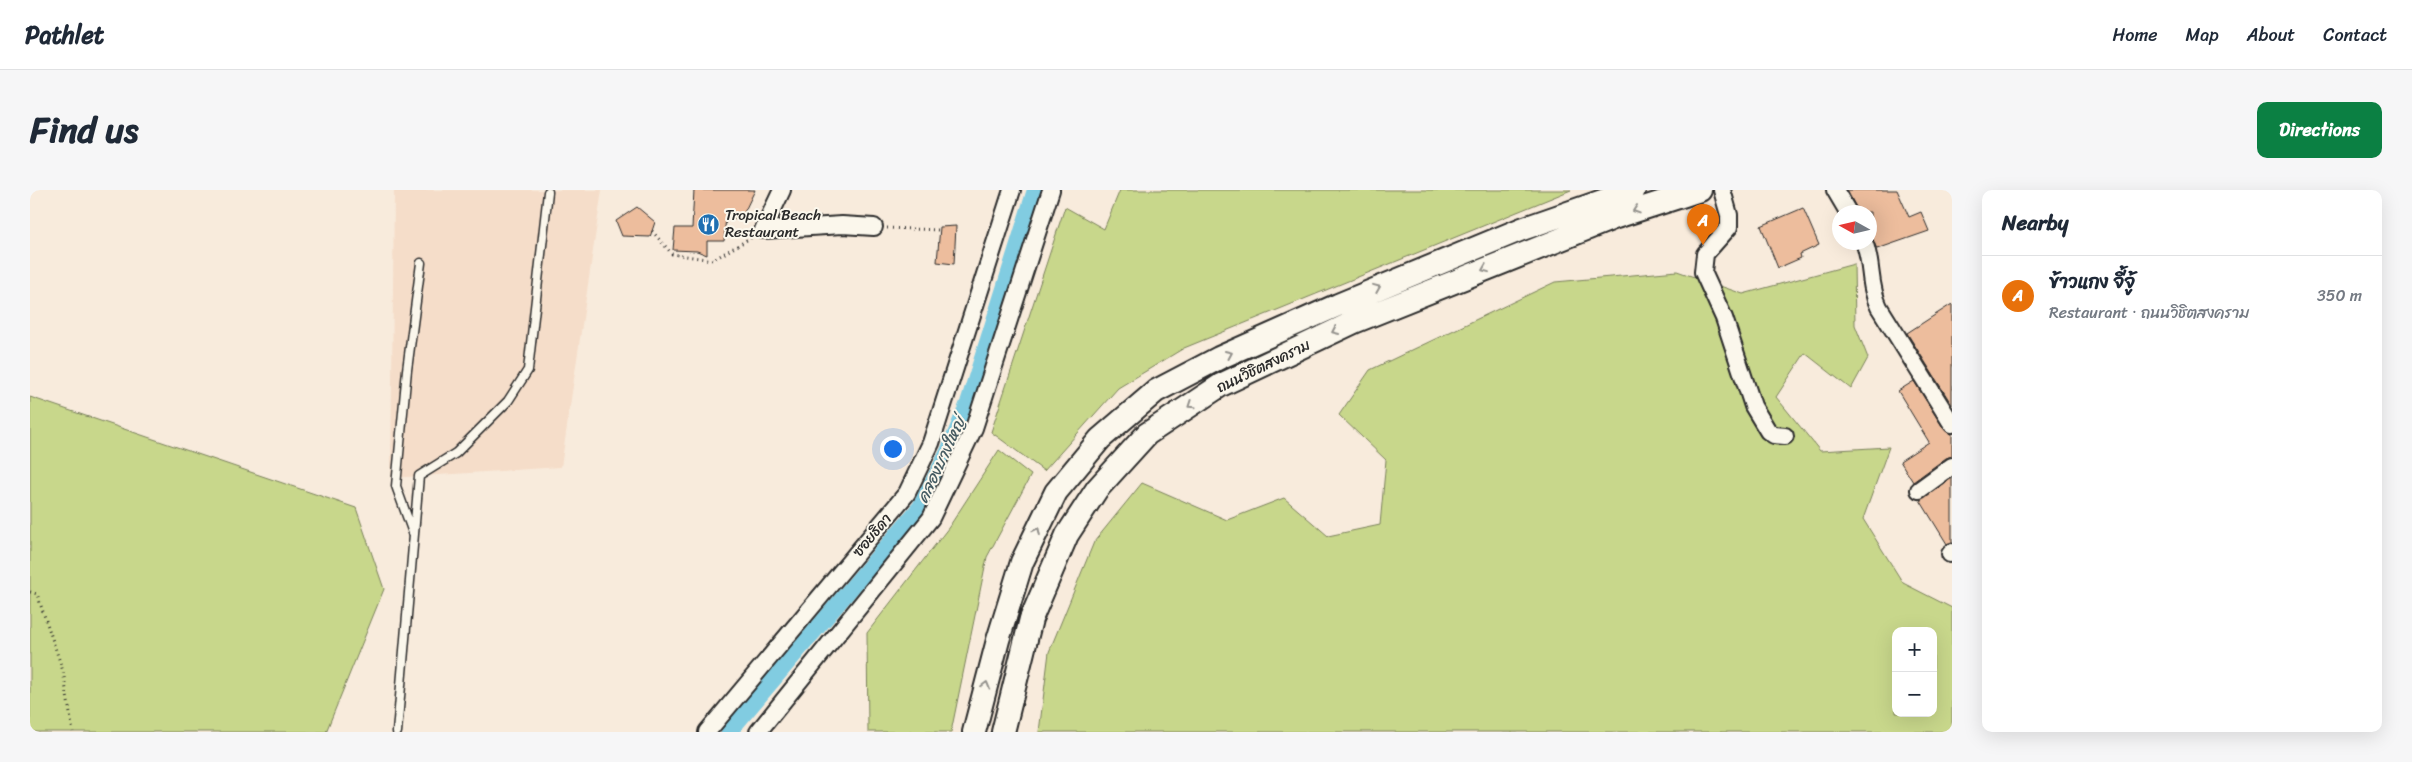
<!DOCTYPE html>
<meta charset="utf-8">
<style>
body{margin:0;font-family:Sriracha,"Playpen Sans Thai",sans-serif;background:#f6f6f7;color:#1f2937}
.controls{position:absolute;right:15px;bottom:15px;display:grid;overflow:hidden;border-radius:10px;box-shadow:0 5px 20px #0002}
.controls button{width:45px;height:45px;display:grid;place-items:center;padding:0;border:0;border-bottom:1px solid #e0e1e3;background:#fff;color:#1f2937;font:25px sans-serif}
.compass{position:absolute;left:1802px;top:15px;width:45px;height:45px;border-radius:50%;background:#fff;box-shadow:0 5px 20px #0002;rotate:278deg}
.you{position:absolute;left:862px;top:258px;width:18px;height:18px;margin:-12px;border:4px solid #fff;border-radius:50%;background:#1a73e8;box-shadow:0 0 0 8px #1a73e833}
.badge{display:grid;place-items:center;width:32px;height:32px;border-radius:50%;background:#0b8043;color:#fff;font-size:16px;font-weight:700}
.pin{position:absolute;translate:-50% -41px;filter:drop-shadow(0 1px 2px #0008)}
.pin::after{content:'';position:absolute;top:26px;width:18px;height:15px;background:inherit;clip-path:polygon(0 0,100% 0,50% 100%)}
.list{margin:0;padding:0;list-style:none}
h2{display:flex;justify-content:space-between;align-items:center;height:65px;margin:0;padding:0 20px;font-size:21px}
h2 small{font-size:16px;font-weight:400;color:#747a83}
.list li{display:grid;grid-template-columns:32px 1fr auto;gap:15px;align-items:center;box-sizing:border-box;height:80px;padding:0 20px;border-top:1px solid #e0e1e3}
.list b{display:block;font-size:19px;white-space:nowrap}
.list p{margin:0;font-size:16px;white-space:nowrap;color:#747a83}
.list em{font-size:16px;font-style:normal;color:#747a83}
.map{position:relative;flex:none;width:1922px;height:542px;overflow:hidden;border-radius:10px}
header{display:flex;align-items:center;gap:30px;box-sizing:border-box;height:70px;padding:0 25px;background:#fff;border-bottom:1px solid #e0e1e3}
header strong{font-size:24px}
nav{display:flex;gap:28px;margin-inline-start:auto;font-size:18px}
.intro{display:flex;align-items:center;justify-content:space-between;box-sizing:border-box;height:120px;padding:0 30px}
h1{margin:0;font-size:35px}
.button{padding:12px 22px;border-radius:10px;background:#0b8043;color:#fff;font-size:18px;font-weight:700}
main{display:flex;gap:30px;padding:0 30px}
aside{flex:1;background:#fff;border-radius:10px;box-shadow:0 5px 20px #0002}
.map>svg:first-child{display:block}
.built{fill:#f5ddc9}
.green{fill:#c8d78b;stroke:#7a815b;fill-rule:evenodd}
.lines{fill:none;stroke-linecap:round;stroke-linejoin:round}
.canal{stroke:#81cce1;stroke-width:16}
.building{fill:#edbd9d;stroke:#2b2b2b}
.lane-casing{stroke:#2b2b2b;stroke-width:11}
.street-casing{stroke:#2b2b2b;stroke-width:20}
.secondary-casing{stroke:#2b2b2b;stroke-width:26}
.path{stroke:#2b2b2b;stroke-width:3;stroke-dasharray:1 4;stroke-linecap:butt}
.lane{stroke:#fbf7ec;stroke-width:8}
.street{stroke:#fbf7ec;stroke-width:16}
.secondary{stroke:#fbf7ec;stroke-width:22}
.oneway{stroke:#93918c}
.labels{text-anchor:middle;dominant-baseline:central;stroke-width:4;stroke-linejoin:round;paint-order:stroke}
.poi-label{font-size:15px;fill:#2b2b2b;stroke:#fbf7ec;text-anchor:start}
.street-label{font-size:15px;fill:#2b2b2b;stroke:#fbf7ec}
.water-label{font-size:16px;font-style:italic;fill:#455b62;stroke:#fbf7ec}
</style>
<header>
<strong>Pathlet</strong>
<nav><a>Home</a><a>Map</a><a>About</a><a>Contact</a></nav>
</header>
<div class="intro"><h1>Find us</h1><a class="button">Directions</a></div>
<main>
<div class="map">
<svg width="1922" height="542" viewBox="0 0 1922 542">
<rect width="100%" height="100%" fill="#f8ebdc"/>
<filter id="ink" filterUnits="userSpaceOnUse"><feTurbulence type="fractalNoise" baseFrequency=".02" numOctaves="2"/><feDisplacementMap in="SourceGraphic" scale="10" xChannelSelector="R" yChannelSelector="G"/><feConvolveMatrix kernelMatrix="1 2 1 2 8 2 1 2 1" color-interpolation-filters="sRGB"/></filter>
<g filter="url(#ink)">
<path class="built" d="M 364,0 L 572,0 L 531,277 L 361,288 Z"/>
<path class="green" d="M 1090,0 L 1541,0 L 1154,158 L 1088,198 L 1014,281 L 961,242 L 1035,17 L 1074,39 Z
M 1824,74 L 1825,135 L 1838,168 L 1821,199 L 1775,163 L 1746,207 L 1790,261 L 1859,257 L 1833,329 L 1873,393 L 1922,418 L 1922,542 L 1009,542 L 1019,462 L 1064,352 L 1112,293 L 1197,330 L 1254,308 L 1298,346 L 1350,335 L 1356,270 L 1309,225 L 1340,180 L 1525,92 L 1647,81 L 1713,104 ZM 1866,441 L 1903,441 L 1903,523 L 1866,523 Z
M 0,207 L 326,318 L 354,399 L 296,542 L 0,542 Z
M 969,260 L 1001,285 L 957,367 L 921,542 L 838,542 L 837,443 L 919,337 Z"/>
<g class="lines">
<path class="canal" d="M 699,542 L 890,317 L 917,264 L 938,213 L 1005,0"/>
</g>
<path class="building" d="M 664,0 L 725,0 L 710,31 L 696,25 L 694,51 L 677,51 L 677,65 L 667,61 L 643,60 L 645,38 L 662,38 Z
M 1817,0 L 1867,0 L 1879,27 L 1891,22 L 1899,41 L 1847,59 L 1840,44 L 1840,22 L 1828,22 Z
M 607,17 L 625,32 L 620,47 L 592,46 L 586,31 Z
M 1773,18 L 1789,55 L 1770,64 L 1771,68 L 1748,78 L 1731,36 Z
M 926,36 L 924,74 L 907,72 L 910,37 Z
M 1922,114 L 1922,215 L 1877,143 Z
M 1884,191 L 1914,239 L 1922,244 L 1922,266 L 1916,268 L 1883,292 L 1870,271 L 1899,252 L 1868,201 Z
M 1922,288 L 1922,352 L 1917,354 L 1890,310 Z"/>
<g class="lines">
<defs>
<path id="lane" d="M 383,343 L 366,296 L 377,180 L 391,73
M 367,542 L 389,286 L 426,263 L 478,211 L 498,180 L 518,2"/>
<path id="street" d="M 752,0 L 733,40 L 812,35 L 844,37
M 1692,0 L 1699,25 L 1699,37 L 1675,64 L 1673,82 L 1694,128 L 1723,216 L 1738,241 L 1744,245 L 1755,246
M 1805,0 L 1818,22
M 1834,52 C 1843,74 1838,94 1849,117 L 1922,234
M 1889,300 L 1922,276
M 1920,364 L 1922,362
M 677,542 L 877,303 L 901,253 L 982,0
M 728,542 L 901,328 L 944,238 L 1021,0"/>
<path id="secondary" d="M 944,542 L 968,450 L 992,372 L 1026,302 L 1070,249 L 1126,201 L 1189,168 L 1308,115 L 1492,39 L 1604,0
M 973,542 L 1001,429 L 1037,345 L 1067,299 L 1117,244 L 1191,195 L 1324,132 L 1586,27 L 1670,0"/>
</defs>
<use href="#lane" class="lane-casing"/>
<use href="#street" class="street-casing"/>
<use href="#secondary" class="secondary-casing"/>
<path class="path" d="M 857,38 L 910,40
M 622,41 L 642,64 L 683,70 L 722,47
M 0,402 L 7,404 L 33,481 L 43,542"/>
<use href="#lane" class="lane"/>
<use href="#street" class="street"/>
<use href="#secondary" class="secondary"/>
</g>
<defs><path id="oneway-chevron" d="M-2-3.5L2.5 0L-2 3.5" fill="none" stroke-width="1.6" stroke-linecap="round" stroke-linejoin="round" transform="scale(1.25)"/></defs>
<g class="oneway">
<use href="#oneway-chevron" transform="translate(1606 20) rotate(162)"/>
<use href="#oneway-chevron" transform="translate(1455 79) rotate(158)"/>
<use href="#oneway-chevron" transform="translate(1347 98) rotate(-22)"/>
<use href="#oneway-chevron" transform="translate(1305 141) rotate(155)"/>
<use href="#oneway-chevron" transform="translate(1199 164) rotate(-24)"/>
<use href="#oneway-chevron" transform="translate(1161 215) rotate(146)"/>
<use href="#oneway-chevron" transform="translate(1007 341) rotate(-64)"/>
<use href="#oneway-chevron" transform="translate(956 495) rotate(-75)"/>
</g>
</g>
<defs>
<symbol id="restaurant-disc" viewBox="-11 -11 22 22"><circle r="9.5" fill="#1f6fb2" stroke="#fbf7ec"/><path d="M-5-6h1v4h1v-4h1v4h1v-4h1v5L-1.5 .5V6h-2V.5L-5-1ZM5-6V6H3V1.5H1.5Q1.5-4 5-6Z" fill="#fff"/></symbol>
</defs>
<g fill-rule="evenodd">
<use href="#restaurant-disc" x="666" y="22" width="25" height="25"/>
</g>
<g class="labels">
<g class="poi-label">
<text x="695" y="25">Tropical Beach<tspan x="695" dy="17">Restaurant</tspan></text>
</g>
<g class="street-label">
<text transform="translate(1233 176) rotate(-26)">ถนนวิชิตสงคราม</text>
<text transform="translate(842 345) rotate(-50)">ซอยธิดา</text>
</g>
<g class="water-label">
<text transform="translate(911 270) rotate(-65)">คลองบางใหญ่</text>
</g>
</g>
</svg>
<div class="controls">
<button>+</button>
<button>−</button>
</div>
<svg class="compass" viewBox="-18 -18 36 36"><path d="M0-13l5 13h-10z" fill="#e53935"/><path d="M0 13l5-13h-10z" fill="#747a83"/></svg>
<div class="you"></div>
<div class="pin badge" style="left:1673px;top:55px;background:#e8710a">A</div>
</div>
<aside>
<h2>Nearby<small></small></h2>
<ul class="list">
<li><span class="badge" style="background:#e8710a">A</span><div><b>ข้าวแกง จี้จู้</b><p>Restaurant · ถนนวิชิตสงคราม</p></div><em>350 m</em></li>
</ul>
</aside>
</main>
